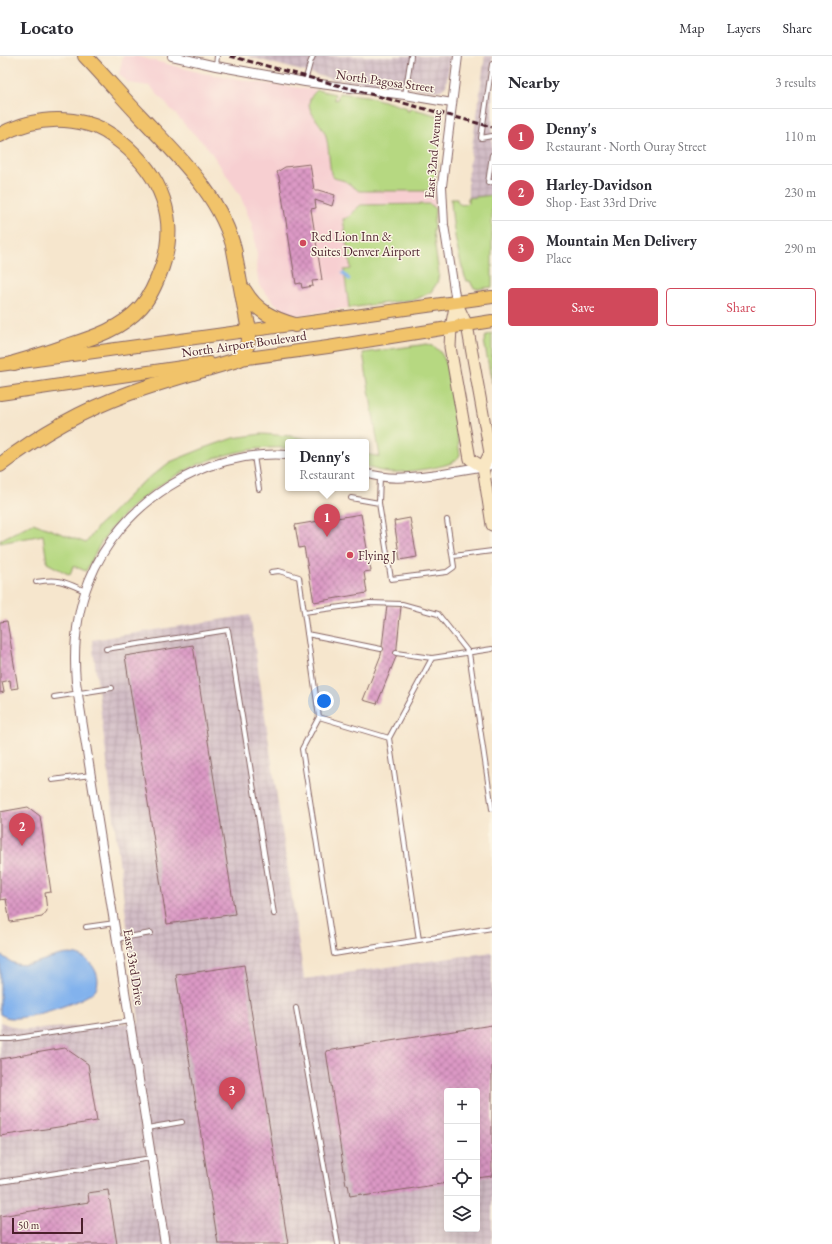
<!DOCTYPE html>
<meta charset="utf-8">
<style>
body{margin:0;font-family:"EB Garamond",serif;background:#f7f7f7;color:#2b2b33}
.controls{position:absolute;right:12px;bottom:12px;display:grid;overflow:hidden;border-radius:4px;box-shadow:0 4px 16px #0002}
.controls button{width:36px;height:36px;display:grid;place-items:center;padding:0;border:0;border-bottom:1px solid #e1e1e2;background:#fff;color:#2b2b33;font:20px sans-serif}
.scale{position:absolute;left:12px;bottom:10px;width:71px;box-sizing:border-box;padding-left:4px;border:2px solid #4a1f2b;border-top:0;font-size:11px;line-height:14px;white-space:nowrap;color:#4a1f2b;-webkit-text-stroke:3px #fcf5e5;paint-order:stroke}
.you{position:absolute;left:324px;top:645px;width:14px;height:14px;margin:-10px;border:3px solid #fff;border-radius:50%;background:#1a73e8;box-shadow:0 0 0 6px #1a73e833}
.badge{display:grid;place-items:center;width:26px;height:26px;border-radius:50%;background:#d1495b;color:#fff;font-size:13px;font-weight:700}
.pin{position:absolute;translate:-50% -33px;filter:drop-shadow(0 1px 2px #0008)}
.pin::after{content:'';position:absolute;top:21px;width:14px;height:12px;background:inherit;clip-path:polygon(0 0,100% 0,50% 100%)}
.popup{position:absolute;left:285px;top:383px;width:84px;height:52px;box-sizing:border-box;display:grid;place-content:center;border-radius:4px;background:#fff;filter:drop-shadow(0 1px 3px #0005);font-size:13px;white-space:nowrap;color:#7c7c81}
.popup b{font-size:15px;color:#2b2b33}
.popup::after{content:'';position:absolute;left:50%;top:100%;margin-left:-8px;border:8px solid transparent;border-top-color:#fff}
.list{margin:0;padding:0;list-style:none}
h2{display:flex;justify-content:space-between;align-items:center;height:52px;margin:0;padding:0 16px;font-size:17px}
h2 small{font-size:13px;font-weight:400;color:#7c7c81}
.list li{display:grid;grid-template-columns:26px 1fr auto;gap:12px;align-items:center;box-sizing:border-box;height:56px;padding:0 16px;border-top:1px solid #e1e1e2}
.list b{display:block;font-size:15px;white-space:nowrap}
.list p{margin:0;font-size:13px;white-space:nowrap;color:#7c7c81}
.list em{font-size:13px;font-style:normal;color:#7c7c81}
.actions{display:flex;gap:8px;padding:12px 16px}
.actions a{flex:1;padding:9px 0;border:1px solid #d1495b;border-radius:4px;text-align:center;font-size:14px;color:#d1495b}
.actions .main{background:#d1495b;color:#fff}
.icon{flex:none;width:22px;height:22px;fill:none;stroke:currentColor;stroke-width:2;stroke-linecap:round;stroke-linejoin:round}
.map{position:relative;flex:none;width:492px;height:1188px;overflow:hidden}
header{display:flex;align-items:center;gap:24px;box-sizing:border-box;height:56px;padding:0 20px;background:#fff;border-bottom:1px solid #e1e1e2}
header strong{font-size:19px}
nav{display:flex;gap:22px;margin-inline-start:auto;font-size:14px}
main{display:flex}
aside{flex:1;background:#fff}
.map>svg:first-child{display:block}
.built{fill:#f7cfd1}
.industrial{fill:url(#industrial-grid);fill-rule:evenodd}
.grass{fill:#b6d881;stroke:#807c56}
.water{fill:#82b2ed;stroke:#66688c}
.lines{fill:none;stroke-linecap:round;stroke-linejoin:round}
.stream{stroke:#82b2ed;stroke-width:3}
.building{fill:url(#building-cross-hatch)}
.lane-casing{stroke:#866564;stroke-width:6}
.street-casing{stroke:#866564;stroke-width:10}
.secondary-casing{stroke:#866564;stroke-width:13}
.primary-casing{stroke:#866564;stroke-width:14}
.highway-casing{stroke:#866564;stroke-width:16}
.lane{stroke:#fff;stroke-width:4}
.street{stroke:#fff;stroke-width:8}
.secondary{stroke:#f9e7c3;stroke-width:11}
.primary{stroke:#f1c36a;stroke-width:12}
.highway{stroke:#f1c36a;stroke-width:14}
.rail{stroke:#4a1f2b;stroke-width:3;stroke-dasharray:6 3;stroke-linecap:butt}
.poi-dot{fill:#d1495b;stroke:#fcf5e5;stroke-width:1.5}
.labels{text-anchor:middle;dominant-baseline:central;stroke-width:3;stroke-linejoin:round;paint-order:stroke}
.street-label{font-size:13px;fill:#4a1f2b;stroke:#fcf5e5}
.poi-label{font-size:13px;fill:#4a1f2b;stroke:#fcf5e5;text-anchor:start}
</style>
<header>
<strong>Locato</strong>
<nav><a>Map</a><a>Layers</a><a>Share</a></nav>
</header>
<main>
<div class="map">
<svg width="492" height="1188" viewBox="0 0 492 1188">
<defs>
<pattern id="industrial-grid" width="8" height="8" patternUnits="userSpaceOnUse"><rect width="8" height="8" fill="#d2bdc6"/><path d="M0 4h8M4 0v8" fill="none" stroke="#b6a2aa"/></pattern>
<pattern id="building-cross-hatch" width="8" height="8" patternUnits="userSpaceOnUse"><rect width="8" height="8" fill="#db99c5"/><path d="M0 0l8 8M0 8l8-8" fill="none" stroke="#b47ca0"/></pattern>
</defs>
<rect width="100%" height="100%" fill="#fcf5e5"/>
<filter id="ink" filterUnits="userSpaceOnUse"><feTurbulence type="fractalNoise" baseFrequency=".025" numOctaves="2"/><feDisplacementMap in="SourceGraphic" scale="8" xChannelSelector="R" yChannelSelector="G"/><feConvolveMatrix kernelMatrix="1 2 1 2 8 2 1 2 1" color-interpolation-filters="sRGB"/></filter>
<filter id="wash" filterUnits="userSpaceOnUse"><feTurbulence type="fractalNoise" baseFrequency=".012" numOctaves="4" result="noise"/><feDisplacementMap in="SourceGraphic" scale="16" xChannelSelector="R" yChannelSelector="G"/><feGaussianBlur stdDeviation="0.9" result="paint"/><feColorMatrix in="noise" values="0 0 0 0 0 0 0 0 0 0 0 0 0 0 0 0 0 1.4 0 .05"/><feComposite in="paint" operator="in"/></filter>
<g filter="url(#wash)">
<rect width="100%" height="100%" fill="#f6e6cd"/>
<path class="built" d="M 123,0 L 135,0 L 202,17 L 262,27 L 317,34 L 310,41 L 309,50 L 311,56 L 326,80 L 331,118 L 339,124 L 345,125 L 351,128 L 359,135 L 428,135 L 435,127 L 435,153 L 433,150 L 429,148 L 359,150 L 353,159 L 348,162 L 343,164 L 351,214 L 344,215 L 349,252 L 288,260 L 271,243 L 259,229 L 256,210 L 257,200 L 252,169 L 240,139 L 208,92 L 188,72 L 150,30 L 129,27 L 119,18 Z"/>
<path class="industrial" d="M 246,0 L 451,0 L 446,30 L 441,34 L 436,35 L 343,24 L 344,18 L 342,17 L 339,25 Z
M 485,0 L 492,0 L 492,139 L 468,142 L 468,118 Z
M 250,559 L 304,923 L 492,896 L 492,1188 L 0,1188 L 0,966 L 24,974 L 139,966 L 92,584 ZM 447,1035 L 477,1035 L 477,1173 L 447,1173 Z"/>
<path class="grass" d="M 317,34 L 335,38 L 334,43 L 337,44 L 339,37 L 367,40 L 407,52 L 407,55 L 409,55 L 410,52 L 443,61 L 435,127 L 428,135 L 359,135 L 345,125 L 334,122 L 331,118 C 329,106 329,91 326,80 C 321,63 297,52 317,34 Z
M 492,139 L 492,231 L 477,233 L 473,231 L 470,225 L 467,225 L 465,221 C 457,195 452,170 451,143 L 457,143 L 458,147 L 462,149 L 468,147 L 468,142 Z
M 429,148 L 433,150 L 435,153 L 433,177 L 439,218 L 437,227 L 431,236 L 417,243 L 349,252 L 344,214 L 351,213 L 343,163 C 353,161 354,153 361,149 Z
M 492,277 L 492,327 L 484,285 L 486,280 Z
M 427,288 C 438,290 443,299 447,309 L 460,399 C 457,403 455,405 451,407 C 440,412 402,417 391,416 C 382,416 374,413 366,411 L 366,398 L 380,401 L 363,297 Z
M 261,378 L 291,380 L 324,386 L 288,386 L 288,392 C 235,389 182,410 141,443 C 132,450 125,458 117,466 C 115,469 112,470 111,473 C 101,485 93,501 86,515 L 73,510 L 70,519 L 47,507 L 43,479 L 0,487 L 0,484 L 33,467 L 86,487 L 99,469 L 108,461 L 138,430 L 170,406 L 202,393 L 233,382 Z"/>
<path class="water" d="M 0,898 C 5,902 10,906 16,908 C 39,913 65,887 87,904 C 96,911 103,927 93,936 C 82,946 26,964 11,962 C 7,962 3,960 0,958 Z"/>
<g class="lines">
<path class="stream" d="M 343,217 L 349,223"/>
</g>
<g id="blocks">
<path class="building" d="M 310,108 L 314,134 L 318,134 L 335,139 L 332,150 L 315,144 L 316,152 L 311,153 L 322,224 L 312,225 L 313,230 L 302,232 L 301,227 L 296,228 L 279,121 L 277,116 L 285,111 Z
M 361,458 L 371,515 L 364,516 L 367,537 L 314,546 L 304,491 L 299,492 L 295,469 Z
M 410,462 L 417,501 L 400,504 L 394,465 Z
M 387,549 L 401,550 L 396,601 L 377,648 L 363,644 L 381,599 Z
M 7,565 L 18,632 L 11,633 L 10,624 L 2,626 L 4,636 L 0,637 L 0,566 Z
M 193,589 L 235,858 L 167,868 L 125,600 Z
M 28,751 L 40,760 L 51,836 L 45,837 L 47,855 L 42,861 L 10,866 L 6,843 L 0,844 L 0,756 Z
M 244,909 L 288,1188 L 218,1188 L 176,919 Z
M 492,969 L 492,1120 L 477,1122 L 477,1035 L 447,1035 L 447,1127 L 363,1140 L 362,1138 L 350,1140 L 348,1128 L 346,1129 L 326,995 Z
M 65,992 L 88,1008 L 97,1065 L 0,1080 L 0,1003 Z
M 108,1134 L 117,1188 L 0,1188 L 0,1160 L 89,1146 L 88,1137 Z"/>
</g>
</g>
<g filter="url(#ink)">
<use href="#blocks" fill-opacity="0" stroke="#866564" stroke-width="1"/>
<g class="lines">
<defs>
<path id="lane" d="M 492,8 L 481,82 L 492,80
M 216,10 L 217,0
M 305,26 L 310,7 L 313,0
M 405,39 L 411,0
M 492,99 L 488,127 L 492,126
M 254,400 L 259,433
M 380,421 L 379,447 L 391,523 L 447,516 L 454,511 L 447,464
M 351,442 L 379,447
M 453,500 L 492,495
M 271,516 L 279,515 L 299,521 L 319,661 L 389,682
M 36,526 C 59,522 65,526 85,535
M 304,556 L 370,547 L 402,548 L 438,558 L 469,597 L 492,753
M 307,578 L 381,593
M 106,593 L 228,574 L 274,858
M 396,597 L 432,602
M 54,641 L 112,632
M 319,661 L 302,693 L 334,898 L 492,872
M 52,724 L 91,719
M 86,871 L 115,867
M 117,883 L 151,877
M 419,884 L 389,682 L 432,602 L 492,593
M 296,952 L 338,1188
M 0,983 L 11,983 L 130,965
M 147,1072 L 182,1066
M 0,1126 L 151,1102"/>
<path id="street" d="M 172,0 L 216,10 L 305,26 L 405,39 L 452,47
M 456,246 L 444,169 L 442,130 L 458,0
M 366,417 C 390,425 412,421 437,418 C 455,415 474,412 492,409
M 165,1188 L 76,626 C 73,591 76,558 89,525 C 120,447 204,393 288,399"/>
<path id="secondary" d="M 456,246 L 467,269 L 490,397 L 483,411 L 492,469
M 456,246 L 451,271 L 450,291 L 470,403 L 483,411"/>
<path id="primary" d="M 233,304 L 328,291 L 492,265
M 0,309 L 492,241
M 0,338 L 209,307"/>
<path id="highway" d="M 85,0 C 104,20 122,41 141,61 C 178,100 223,142 235,197
M 0,79 C 27,64 58,60 88,68 C 101,71 112,79 122,87 C 161,119 179,163 162,211 C 157,225 151,240 141,251 C 120,274 92,282 64,291 C 47,297 31,302 14,307
M 244,234 C 256,255 273,263 295,269
M 0,409 C 39,379 83,354 130,337 C 166,324 204,314 240,303 L 247,290 L 249,275 L 233,189"/>
</defs>
<use href="#lane" class="lane-casing"/>
<use href="#street" class="street-casing"/>
<use href="#secondary" class="secondary-casing"/>
<use href="#primary" class="primary-casing"/>
<use href="#highway" class="highway-casing"/>
<use href="#lane" class="lane"/>
<use href="#street" class="street"/>
<use href="#secondary" class="secondary"/>
<use href="#primary" class="primary"/>
<use href="#highway" class="highway"/>
<path class="rail" d="M 230,0 L 492,71"/>
</g>
</g>
<g class="poi-dot">
<circle cx="303" cy="187" r="4"/>
<circle cx="350" cy="499" r="4"/>
</g>
<g class="labels">
<g class="street-label">
<text transform="translate(385 25) rotate(8)">North Pagosa Street</text>
<text transform="translate(433 98) rotate(-85)">East 32nd Avenue</text>
<text transform="translate(244 288) rotate(-8)">North Airport Boulevard</text>
<text transform="translate(134 911) rotate(81)">East 33rd Drive</text>
</g>
<g class="poi-label">
<text x="311" y="180">Red Lion Inn &amp;<tspan x="311" dy="15">Suites Denver Airport</tspan></text>
<text x="358" y="499">Flying J</text>
</g>
</g>
</svg>
<div class="controls">
<button>+</button>
<button>−</button>
<button><svg class="icon" aria-label="locate" viewBox="0 0 24 24"><circle cx="12" cy="12" r="6"/><path d="M12 2v4M12 18v4M2 12h4M18 12h4"/></svg></button>
<button><svg class="icon" aria-label="layers" viewBox="0 0 24 24"><path d="M12 4l9 5-9 5-9-5zM3 14l9 5 9-5"/></svg></button>
</div>
<div class="scale">50 m</div>
<div class="you"></div>
<div class="pin badge" style="left:327px;top:481px">1</div>
<div class="popup"><b>Denny's</b>Restaurant</div>
<div class="pin badge" style="left:22px;top:790px">2</div>
<div class="pin badge" style="left:232px;top:1054px">3</div>
</div>
<aside>
<h2>Nearby<small>3 results</small></h2>
<ul class="list">
<li><span class="badge">1</span><div><b>Denny's</b><p>Restaurant · North Ouray Street</p></div><em>110 m</em></li>
<li><span class="badge">2</span><div><b>Harley-Davidson</b><p>Shop · East 33rd Drive</p></div><em>230 m</em></li>
<li><span class="badge">3</span><div><b>Mountain Men Delivery</b><p>Place</p></div><em>290 m</em></li>
</ul>
<div class="actions"><a class="main">Save</a><a>Share</a></div>
</aside>
</main>
